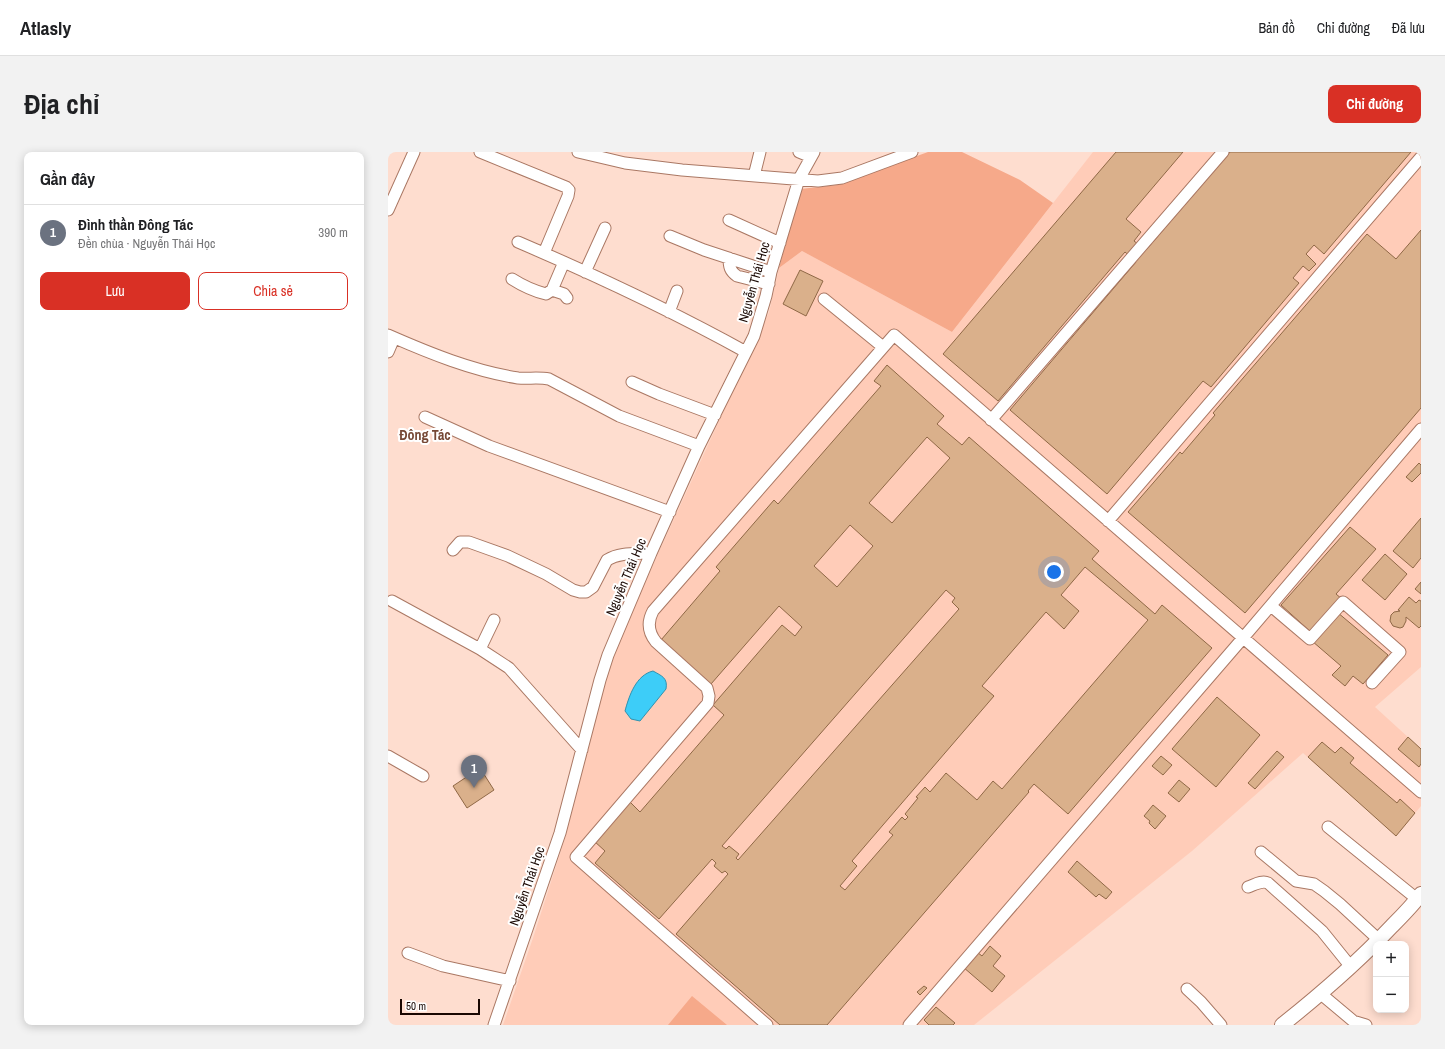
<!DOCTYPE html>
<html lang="vi">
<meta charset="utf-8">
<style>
body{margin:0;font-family:"Archivo Narrow",sans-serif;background:#f2f2f2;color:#202124}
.controls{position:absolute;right:12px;bottom:12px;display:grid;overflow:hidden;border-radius:8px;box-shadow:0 2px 10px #0003}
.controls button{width:36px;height:36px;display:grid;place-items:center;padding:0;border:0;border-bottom:1px solid #e0e0e0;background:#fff;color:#202124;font:20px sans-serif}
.scale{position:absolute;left:12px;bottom:10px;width:80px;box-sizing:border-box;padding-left:4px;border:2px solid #190702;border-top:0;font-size:11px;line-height:14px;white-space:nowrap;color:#190702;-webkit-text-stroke:3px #fff;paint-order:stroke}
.you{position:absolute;left:666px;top:420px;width:14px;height:14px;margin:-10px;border:3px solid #fff;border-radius:50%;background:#1a73e8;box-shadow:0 0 0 6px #1a73e833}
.badge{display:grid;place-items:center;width:26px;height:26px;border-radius:50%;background:#d93025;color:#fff;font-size:13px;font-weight:700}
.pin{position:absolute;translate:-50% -33px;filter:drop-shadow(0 1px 2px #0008)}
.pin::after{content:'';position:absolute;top:21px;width:14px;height:12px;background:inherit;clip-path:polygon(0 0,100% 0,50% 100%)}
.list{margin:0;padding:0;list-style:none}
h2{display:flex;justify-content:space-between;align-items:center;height:52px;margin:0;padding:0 16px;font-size:17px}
h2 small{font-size:13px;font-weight:400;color:#757577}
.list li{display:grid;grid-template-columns:26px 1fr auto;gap:12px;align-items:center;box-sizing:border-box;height:56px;padding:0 16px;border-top:1px solid #e0e0e0}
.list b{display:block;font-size:15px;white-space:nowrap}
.list p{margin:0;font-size:13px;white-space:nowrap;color:#757577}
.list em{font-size:13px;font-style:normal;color:#757577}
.actions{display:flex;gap:8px;padding:12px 16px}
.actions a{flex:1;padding:9px 0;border:1px solid #d93025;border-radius:8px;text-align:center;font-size:14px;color:#d93025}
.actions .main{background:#d93025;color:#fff}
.map{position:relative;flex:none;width:1033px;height:873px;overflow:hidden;border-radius:8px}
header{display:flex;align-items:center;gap:24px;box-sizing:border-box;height:56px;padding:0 20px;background:#fff;border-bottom:1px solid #e0e0e0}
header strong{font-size:19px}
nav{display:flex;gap:22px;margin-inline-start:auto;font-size:14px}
.intro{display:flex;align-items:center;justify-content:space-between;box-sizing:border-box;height:96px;padding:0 24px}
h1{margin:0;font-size:28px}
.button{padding:10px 18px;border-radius:8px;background:#d93025;color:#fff;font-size:14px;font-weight:700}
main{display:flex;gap:24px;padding:0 24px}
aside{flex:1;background:#fff;border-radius:8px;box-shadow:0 2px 10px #0003}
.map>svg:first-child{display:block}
.built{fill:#ffccb8}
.green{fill:#f6a98a}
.water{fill:#3dcdf8;stroke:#3292ae}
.building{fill:#dab08b;stroke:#8f6846;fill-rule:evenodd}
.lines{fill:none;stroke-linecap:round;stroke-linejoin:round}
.minor-casing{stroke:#aa7864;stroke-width:13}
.major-casing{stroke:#aa7864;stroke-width:16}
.minor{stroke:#fff;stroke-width:11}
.major{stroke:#fff;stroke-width:14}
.labels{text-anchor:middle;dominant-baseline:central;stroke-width:4;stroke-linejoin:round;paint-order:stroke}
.street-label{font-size:13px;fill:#190702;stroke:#fff}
.neighbourhood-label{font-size:14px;font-weight:bold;fill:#764835;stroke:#fff}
</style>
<header>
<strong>Atlasly</strong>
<nav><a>Bản đồ</a><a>Chỉ đường</a><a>Đã lưu</a></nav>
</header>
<div class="intro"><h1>Địa chỉ</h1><a class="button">Chỉ đường</a></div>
<main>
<aside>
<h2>Gần đây<small></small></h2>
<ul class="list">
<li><span class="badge" style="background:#6b7280">1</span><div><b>Đình thần Đông Tác</b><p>Đền chùa · Nguyễn Thái Học</p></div><em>390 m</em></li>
</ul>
<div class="actions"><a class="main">Lưu</a><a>Chia sẻ</a></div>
</aside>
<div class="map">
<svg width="1033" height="873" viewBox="0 0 1033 873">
<rect width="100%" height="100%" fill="#feddcf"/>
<path class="built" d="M 705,0 L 1033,0 L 1033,515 L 987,555 L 1033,597 L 1033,654 L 1008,684 L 915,601 L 804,699 L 586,873 L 115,873 L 145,786 L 178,683 L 224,502 L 381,160 L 391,116 L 414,99 L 564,180 Z"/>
<path class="green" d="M 540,0 L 574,0 L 632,28 L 665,51 L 564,180 L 414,99 L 391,116 L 412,37 L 449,33 Z
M 304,844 L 339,873 L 280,873 Z"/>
<path class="water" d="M 265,519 C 274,524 280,526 278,537 L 252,569 L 243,567 L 237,559 C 241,544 248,523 265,519 Z"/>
<path class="building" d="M 728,0 L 795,0 L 738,67 L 753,80 L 746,89 L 758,98 L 842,0 L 1023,0 L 936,102 L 926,93 L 918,102 L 928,112 L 921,119 L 915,114 L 905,126 L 911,131 L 823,235 L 815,229 L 719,342 L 622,258 L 748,110 L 737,100 L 610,249 L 555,202 Z
M 1033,78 L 1033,256 L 857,461 L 740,360 L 792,300 L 794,302 L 827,263 L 825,261 L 979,82 L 1008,107 Z
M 412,118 L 435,129 L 418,164 L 395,152 Z
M 499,213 L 556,264 L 549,272 L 574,293 L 581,285 L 711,399 L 704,407 L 767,462 L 774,453 L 824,496 L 680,662 L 646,632 L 640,639 L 641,640 L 439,873 L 392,873 L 288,782 L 340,722 L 337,719 L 334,721 L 326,714 L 328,711 L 324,707 L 271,767 L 207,711 L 217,699 L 206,689 L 241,649 L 252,660 L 336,563 L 325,553 L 394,473 L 407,484 L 414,475 L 391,454 L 323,532 L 273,488 L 332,419 L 328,415 L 386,348 L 390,352 L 493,234 L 486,229 ZM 539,285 L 562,306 L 504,371 L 481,351 ZM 462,373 L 485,394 L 449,435 L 426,414 ZM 697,415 L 760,468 L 614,637 L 605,629 L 589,648 L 558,621 L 542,640 L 537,635 L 528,645 L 530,646 L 517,662 L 520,665 L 517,668 L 514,665 L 501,680 L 505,683 L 457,738 L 452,734 L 469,714 L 464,709 L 606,544 L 594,534 L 658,460 L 676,477 L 691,459 L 673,443 ZM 558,438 L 567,446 L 564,450 L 571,457 L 350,708 L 348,706 L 351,702 L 341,694 L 338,697 L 334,694 Z
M 1031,311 L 1033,313 L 1033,321 L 1024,330 L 1018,325 Z
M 1033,366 L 1033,406 L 1025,416 L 1005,399 Z
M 962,375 L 988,397 L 948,442 L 954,447 L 924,481 L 893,453 Z
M 997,402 L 1019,422 L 997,448 L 974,428 Z
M 1033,430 L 1033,442 L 1027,437 Z
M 1021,445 L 1028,451 L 1031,448 L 1033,449 L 1033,474 L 1031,476 L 1018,465 L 1018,469 L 1015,475 L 1012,476 L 1005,474 L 1002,469 L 1003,463 L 1006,460 L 1012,459 L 1010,458 Z
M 949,460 L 1000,503 L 975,532 L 965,524 L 957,534 L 944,523 L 953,514 L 924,489 Z
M 829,545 L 872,583 L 828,635 L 784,597 Z
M 1020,585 L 1033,597 L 1033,612 L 1031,615 L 1010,597 Z
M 934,590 L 947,601 L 953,595 L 966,606 L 962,611 L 1009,651 L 1012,647 L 1027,661 L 1008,684 L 920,605 Z
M 889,599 L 896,605 L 867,637 L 860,631 Z
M 773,604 L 784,613 L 775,623 L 764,614 Z
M 92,616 L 106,638 L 79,656 L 65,634 Z
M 791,628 L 802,637 L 791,650 L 780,641 Z
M 765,653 L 778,664 L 767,677 L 761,671 L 762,669 L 756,664 Z
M 689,709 L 724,740 L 718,747 L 711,742 L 708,745 L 680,720 Z
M 602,794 L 613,804 L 605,814 L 617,824 L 604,840 L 575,815 L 589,800 L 594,804 Z
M 536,834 L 539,836 L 532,843 L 529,840 Z
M 548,855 L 567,871 L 565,873 L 541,873 L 536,868 Z"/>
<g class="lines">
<defs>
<path id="minor" d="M 92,0 L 178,35 L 181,38 L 180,44 L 156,101
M 190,0 L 237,11 L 294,18 L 430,29 L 454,26 L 524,0
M 411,0 L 423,5
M 366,24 L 372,0
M 0,58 L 26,0
M 341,68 L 392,91
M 282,84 L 316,98 L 383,120
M 130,90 C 207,123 284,159 358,200
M 341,106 C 341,115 342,119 349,124 L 381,132
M 176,110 L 164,138 L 176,142 L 179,146
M 197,120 L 217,76
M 124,127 C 135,134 146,139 158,142 L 164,138
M 436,147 L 495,195
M 281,160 L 289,139
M 0,183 C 41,201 85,219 130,226 C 140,227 150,225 161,227 L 231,264 L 311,294
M 0,200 L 6,186
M 244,230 L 271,242 L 327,263
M 37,265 L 101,294 L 282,360
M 603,268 L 835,0
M 720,369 L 1033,5
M 65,398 L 72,390 L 81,390 L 120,404 L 158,422 L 185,438 L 192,440 L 198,440 L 205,435 L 219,408 C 232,400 248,402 263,401
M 4,449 L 92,497 L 121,516 L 194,598
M 883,454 L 922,487 L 955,450 L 1012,500 L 984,531
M 92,497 L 106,468
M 0,604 L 35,624
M 940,675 L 1029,747
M 873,700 L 908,729 L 926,732 L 936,739 L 952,752 L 991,788
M 860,735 C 866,733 874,728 880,731 L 934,779 L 963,815
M 20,801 L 55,814 L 122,829
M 799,837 L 813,850 L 833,873
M 933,842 L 964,868
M 968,870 L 978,873
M 106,873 L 172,681 L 212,528 L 220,503 L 263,401 L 311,294 L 366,184 L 378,144 L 383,120 L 411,27 L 426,0
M 379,873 L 188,705 L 320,551 L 321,544 L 319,536 L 268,490 C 260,480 259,470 265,459 L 506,183 L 1033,640
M 521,873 L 855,486 L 1033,277"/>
<path id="major" d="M 894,873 C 933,842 970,810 1004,774 C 1014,764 1024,754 1033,742"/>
</defs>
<use href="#minor" class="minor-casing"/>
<use href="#major" class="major-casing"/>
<use href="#minor" class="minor"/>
<use href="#major" class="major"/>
</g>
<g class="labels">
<g class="street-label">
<text transform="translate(366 130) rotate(-74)">Nguyễn Thái Học</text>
<text transform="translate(238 425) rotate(-67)">Nguyễn Thái Học</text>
<text transform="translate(139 734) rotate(-71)">Nguyễn Thái Học</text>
</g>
<g class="neighbourhood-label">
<text x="37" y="283">Đông Tác</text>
</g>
</g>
</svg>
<div class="controls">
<button>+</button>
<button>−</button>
</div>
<div class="scale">50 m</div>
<div class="you"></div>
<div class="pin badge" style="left:86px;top:636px;background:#6b7280">1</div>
</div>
</main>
